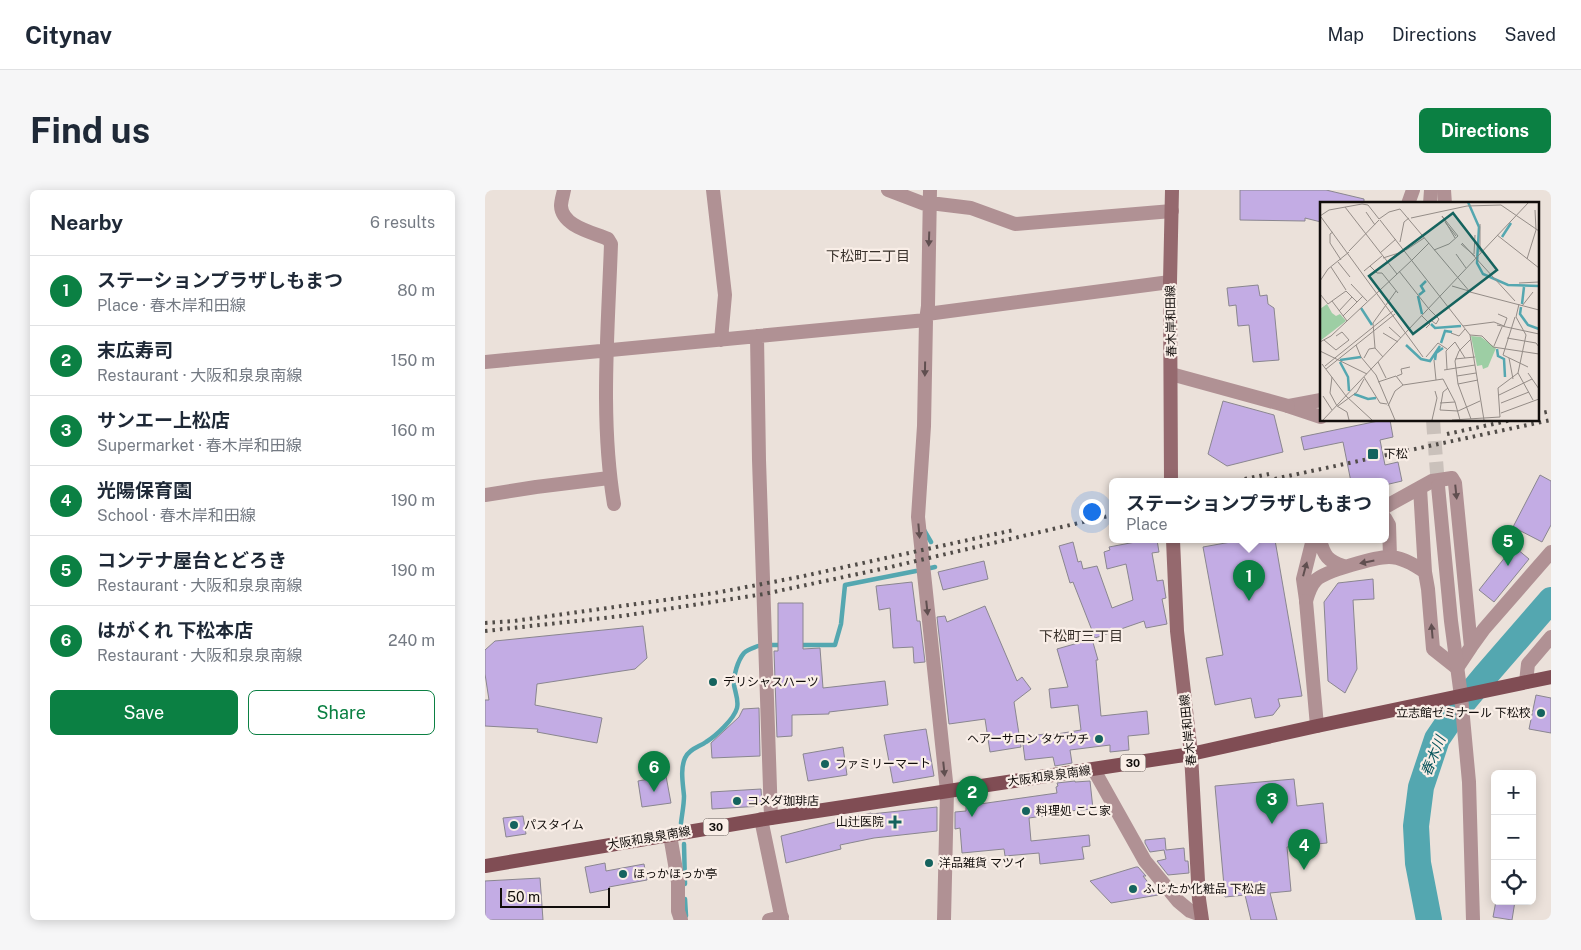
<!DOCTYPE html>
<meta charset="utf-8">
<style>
body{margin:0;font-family:"Public Sans","Noto Sans JP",sans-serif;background:#f6f6f7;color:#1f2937}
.controls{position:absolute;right:15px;bottom:15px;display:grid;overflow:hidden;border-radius:8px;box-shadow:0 2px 12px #0003}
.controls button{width:45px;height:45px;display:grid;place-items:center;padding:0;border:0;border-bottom:1px solid #e0e1e3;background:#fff;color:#1f2937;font:25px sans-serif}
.scale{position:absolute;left:15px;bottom:12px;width:110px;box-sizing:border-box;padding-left:5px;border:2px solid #110d0b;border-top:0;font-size:14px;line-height:18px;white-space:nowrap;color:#110d0b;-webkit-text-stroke:4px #f9eee7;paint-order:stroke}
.you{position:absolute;left:606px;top:321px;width:18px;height:18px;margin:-12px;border:4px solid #fff;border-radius:50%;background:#1a73e8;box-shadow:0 0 0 8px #1a73e833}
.badge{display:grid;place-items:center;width:32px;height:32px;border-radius:50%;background:#0b8043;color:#fff;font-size:16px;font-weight:700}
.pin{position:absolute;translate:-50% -41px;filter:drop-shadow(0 1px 2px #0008)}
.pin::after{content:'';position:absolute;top:26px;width:18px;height:15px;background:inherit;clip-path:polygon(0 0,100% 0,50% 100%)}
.popup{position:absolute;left:624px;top:288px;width:280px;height:65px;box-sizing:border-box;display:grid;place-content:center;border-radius:8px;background:#fff;filter:drop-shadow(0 1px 4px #0005);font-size:16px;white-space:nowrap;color:#747a83}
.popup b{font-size:19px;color:#1f2937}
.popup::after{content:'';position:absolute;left:50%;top:100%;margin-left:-10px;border:10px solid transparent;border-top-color:#fff}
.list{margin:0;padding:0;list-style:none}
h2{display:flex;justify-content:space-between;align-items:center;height:65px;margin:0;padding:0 20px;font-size:21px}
h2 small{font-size:16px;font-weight:400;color:#747a83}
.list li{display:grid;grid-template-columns:32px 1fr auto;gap:15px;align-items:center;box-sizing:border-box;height:70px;padding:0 20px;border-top:1px solid #e0e1e3}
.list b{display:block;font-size:19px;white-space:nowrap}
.list p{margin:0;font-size:16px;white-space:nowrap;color:#747a83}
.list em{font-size:16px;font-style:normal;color:#747a83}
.actions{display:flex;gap:10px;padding:15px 20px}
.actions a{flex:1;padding:11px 0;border:1px solid #0b8043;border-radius:8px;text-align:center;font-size:18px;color:#0b8043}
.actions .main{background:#0b8043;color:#fff}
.icon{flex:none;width:28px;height:28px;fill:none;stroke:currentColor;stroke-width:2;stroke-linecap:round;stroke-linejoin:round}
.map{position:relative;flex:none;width:1066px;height:730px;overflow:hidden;border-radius:8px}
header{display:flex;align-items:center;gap:30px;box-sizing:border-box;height:70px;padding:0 25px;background:#fff;border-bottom:1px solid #e0e1e3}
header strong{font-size:24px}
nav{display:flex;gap:28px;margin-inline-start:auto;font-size:18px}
.intro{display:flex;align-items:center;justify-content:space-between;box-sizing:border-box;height:120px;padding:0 30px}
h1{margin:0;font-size:35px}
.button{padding:12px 22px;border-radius:8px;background:#0b8043;color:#fff;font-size:18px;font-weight:700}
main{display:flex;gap:30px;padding:0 30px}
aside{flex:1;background:#fff;border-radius:8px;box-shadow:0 2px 12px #0003}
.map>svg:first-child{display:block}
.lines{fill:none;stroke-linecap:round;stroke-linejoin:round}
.stream{stroke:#54a7b0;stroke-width:4.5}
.river{stroke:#54a7b0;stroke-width:26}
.building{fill:#c3ace4;stroke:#8a868f}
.tertiary-tunnel{stroke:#cac1bb;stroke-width:14;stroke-dasharray:14 7;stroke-linecap:butt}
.minor{stroke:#b09194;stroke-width:14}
.tertiary{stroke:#b09194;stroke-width:14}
.secondary{stroke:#95696e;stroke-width:14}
.primary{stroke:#804d54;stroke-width:14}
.rail{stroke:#514c48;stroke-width:4;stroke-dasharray:2.5 5;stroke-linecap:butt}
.oneway{fill:#604f50}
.poi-dot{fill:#15635e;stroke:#f9eee7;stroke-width:2}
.labels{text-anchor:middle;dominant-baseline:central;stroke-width:4.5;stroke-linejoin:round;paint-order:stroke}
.shield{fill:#f9eee7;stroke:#57504d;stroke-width:1}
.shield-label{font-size:11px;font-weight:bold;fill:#110d0b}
.street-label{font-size:12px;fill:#110d0b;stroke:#f9eee7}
.poi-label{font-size:12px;fill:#110d0b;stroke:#f9eee7;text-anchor:start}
.neighbourhood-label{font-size:14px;fill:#38302a;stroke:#f9eee7}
.water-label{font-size:14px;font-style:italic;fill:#07545b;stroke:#f9eee7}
.inset-river{fill:none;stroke:#54a7b0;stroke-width:2.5}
.inset-road{fill:none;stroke:#948c87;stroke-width:1}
.view{fill:#15635e;fill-opacity:0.15;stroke:#15635e;stroke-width:2.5}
.inset-edge{fill:none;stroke:#110d0b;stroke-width:2.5}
</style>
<header>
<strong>Citynav</strong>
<nav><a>Map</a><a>Directions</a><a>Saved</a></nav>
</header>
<div class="intro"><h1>Find us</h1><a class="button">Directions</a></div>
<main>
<aside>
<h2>Nearby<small>6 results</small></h2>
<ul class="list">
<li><span class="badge">1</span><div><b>ステーションプラザしもまつ</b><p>Place · 春木岸和田線</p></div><em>80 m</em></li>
<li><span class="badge">2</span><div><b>末広寿司</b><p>Restaurant · 大阪和泉泉南線</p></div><em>150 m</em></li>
<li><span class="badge">3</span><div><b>サンエー上松店</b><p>Supermarket · 春木岸和田線</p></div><em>160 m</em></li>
<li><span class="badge">4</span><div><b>光陽保育園</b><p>School · 春木岸和田線</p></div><em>190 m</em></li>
<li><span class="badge">5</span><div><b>コンテナ屋台とどろき</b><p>Restaurant · 大阪和泉泉南線</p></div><em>190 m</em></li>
<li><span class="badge">6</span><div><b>はがくれ 下松本店</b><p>Restaurant · 大阪和泉泉南線</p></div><em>240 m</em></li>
</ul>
<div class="actions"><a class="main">Save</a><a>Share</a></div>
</aside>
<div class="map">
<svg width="1066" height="730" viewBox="0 0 1066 730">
<rect width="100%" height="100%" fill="#ebe1da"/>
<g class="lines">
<path class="stream" d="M 439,340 L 446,352
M 441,379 L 450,377
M 285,455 L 298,455
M 314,455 L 350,455 L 356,434 L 360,395 L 431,381
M 196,633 C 197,624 199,615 199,606 C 198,594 195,579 200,568 C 204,559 214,557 221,552 C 231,546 249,529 252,518 C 254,510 250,502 249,495 C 248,486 253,470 259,463 C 263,459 268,458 273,456
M 199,654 L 200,694
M 200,709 L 201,726"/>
<path class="river" d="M 944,730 L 933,673 L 931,636 L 936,597 L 952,549 L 971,521 L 1000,486 L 1066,410"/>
</g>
<path class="building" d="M 755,0 L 841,0 L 879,9 L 879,14 L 836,14 L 836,32 L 820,28 L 820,31 L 755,30 Z
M 773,95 L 775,106 L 782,105 L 783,114 L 789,118 L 794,170 L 768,172 L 764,135 L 753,136 L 751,115 L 744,116 L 742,98 Z
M 738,211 L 789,225 L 798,262 L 742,276 L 723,264 Z
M 898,230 L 905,230 L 908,247 L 895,250 L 900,275 L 913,272 L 917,291 L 900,295 L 900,292 L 866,292 L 858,252 L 819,260 L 816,247 Z
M 1055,285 L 1066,291 L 1066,335 L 1057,352 L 1028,337 Z
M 661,350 L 672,350 L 674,362 L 667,363 L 672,391 L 678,390 L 681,408 L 677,409 L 682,434 L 661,438 L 659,431 L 610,448 L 588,392 L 585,393 L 574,356 L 588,352 L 593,372 L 596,371 L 598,379 L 612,376 L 627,418 L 648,410 L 641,374 L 622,379 L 619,362 L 625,360 L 624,357 Z
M 757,350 L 790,350 L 817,506 L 793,509 L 795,516 L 788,525 L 770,528 L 766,508 L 730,515 L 721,468 L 738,465 L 718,357 Z
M 1026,354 L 1044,369 L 1009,412 L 994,400 L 1021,366 L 1018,364 Z
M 499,371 L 503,389 L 458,400 L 453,382 Z
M 888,389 L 889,409 L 868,410 L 872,479 L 860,503 L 843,491 L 839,412 L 853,393 Z
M 427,392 L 432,431 L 435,431 L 440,472 L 429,473 L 428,457 L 408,458 L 405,418 L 394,420 L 391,396 Z
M 293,413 L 318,413 L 318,459 L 335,458 L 338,498 L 400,491 L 403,515 L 344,522 L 344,524 L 307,525 L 307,546 L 292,547 L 289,461 L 293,461 Z
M 500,416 L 532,491 L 537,487 L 546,499 L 529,512 L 536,557 L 505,562 L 500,529 L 464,534 L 452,427 L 460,426 L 462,432 Z
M 158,436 L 162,468 L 150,479 L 52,494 L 50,515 L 117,528 L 112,553 L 52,542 L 53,539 L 0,536 L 0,510 L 4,510 L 0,484 L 0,460 L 10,451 Z
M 607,449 L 613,470 L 611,470 L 616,526 L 662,521 L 664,544 L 643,546 L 644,560 L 625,562 L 625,555 L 585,560 L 587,573 L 570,576 L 568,567 L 540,570 L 537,547 L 560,544 L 560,546 L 596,540 L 593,515 L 566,518 L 564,499 L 583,497 L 572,459 Z
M 1051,505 L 1066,508 L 1066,543 L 1044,539 Z
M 274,518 L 275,566 L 227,568 L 226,553 L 254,527 L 258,519 Z
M 441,539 L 449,586 L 408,593 L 399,545 Z
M 358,557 L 362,585 L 323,591 L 318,564 Z
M 181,586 L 186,613 L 157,617 L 153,591 Z
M 809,589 L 812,616 L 838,613 L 842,653 L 802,657 L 806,701 L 785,703 L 792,730 L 766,730 L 760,705 L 740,707 L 730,596 Z
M 590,591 L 590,592 L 605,591 L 608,619 L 572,622 L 572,624 L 544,628 L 546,651 L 604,645 L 605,656 L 597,657 L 599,669 L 555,674 L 554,663 L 520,666 L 519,659 L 477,663 L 475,638 L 470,639 L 470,622 L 481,621 L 481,616 L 572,603 L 571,597 L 573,596 L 572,593 Z
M 276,599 L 277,616 L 227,619 L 226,602 Z
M 452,617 L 452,641 L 389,648 L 355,655 L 356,659 L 301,673 L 296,646 L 386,623 L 386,624 Z
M 38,626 L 41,644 L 21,647 L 18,628 Z
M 680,648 L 681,660 L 699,658 L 700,671 L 703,671 L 704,683 L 683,685 L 672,671 L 681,669 L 679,660 L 665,662 L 660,653 L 660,650 Z
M 120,673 L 121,681 L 159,674 L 162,690 L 124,697 L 125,699 L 105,703 L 100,677 Z
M 651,677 L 653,677 L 661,686 L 658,686 L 673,705 L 626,713 L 605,691 Z
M 55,688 L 58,730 L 0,730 L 0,691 Z
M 1011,711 L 1030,711 L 1027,730 L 1008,727 Z"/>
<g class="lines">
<path class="tertiary-tunnel" d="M 948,230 L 953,296"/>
<path class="minor" d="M 79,0 C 78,5 76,11 76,16 C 77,36 107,42 123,49 L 126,54 C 123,141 115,229 129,314
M 228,0 L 240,105 L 236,150
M 403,0 L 445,16
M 445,0 L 443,116 L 441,130 L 439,236 L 433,327 L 462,601 L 459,730
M 959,0 L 960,14
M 445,13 L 486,18 L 530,34 L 687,21
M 923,14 L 928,0
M 442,124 L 685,92
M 272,146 L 274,270 L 286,628
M 0,172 L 441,130
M 803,216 L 836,227
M 804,216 L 836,210
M 0,305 L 51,297 L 124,288
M 900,317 L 947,291 L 967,288 L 970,293 L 986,457 L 972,478 L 948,459 L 943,399 L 940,382 L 935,298
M 900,328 L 904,335 L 905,367
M 835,350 C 839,366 843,371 858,376
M 821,410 L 818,389 L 827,353 L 830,350
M 821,411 C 823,404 826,395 831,390 C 840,381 891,367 904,367 C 916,367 930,375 940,382
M 986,457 L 999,439 L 1066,362
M 1041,492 L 1043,474 L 1066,447
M 609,580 L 660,671 L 693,711 L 705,721 L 716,725
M 276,629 L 297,730
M 185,645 L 193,692 L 193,721 L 196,730
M 284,730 L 297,727"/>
<path class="tertiary" d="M 945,14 L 946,0
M 686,184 L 803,216
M 953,296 L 966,431 L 976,506 L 984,592 L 988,730
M 821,411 L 832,536"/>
<path class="secondary" d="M 686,292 L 685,92 L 687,0
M 688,350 L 692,441 L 706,564 L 714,709 L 717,730"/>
<path class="primary" d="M 0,676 L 286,628 L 706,564 L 832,536 L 1066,487"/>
<path class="rail" d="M 1052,224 L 1066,221
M 962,244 L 1027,230
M 745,292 L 784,284
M 775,292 L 1066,230
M 0,433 L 29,431 L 230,403 L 314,387 L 529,340
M 0,441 L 137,426 L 279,404 L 401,378 L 628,325"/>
</g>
<defs><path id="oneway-solid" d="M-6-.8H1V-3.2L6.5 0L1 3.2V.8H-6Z" transform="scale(1.25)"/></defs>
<g class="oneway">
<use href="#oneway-solid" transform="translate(444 49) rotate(92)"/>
<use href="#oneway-solid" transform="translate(440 179) rotate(91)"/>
<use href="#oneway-solid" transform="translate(971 302) rotate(84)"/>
<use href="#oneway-solid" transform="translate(434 341) rotate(85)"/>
<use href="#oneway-solid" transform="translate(882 372) rotate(169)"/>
<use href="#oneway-solid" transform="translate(820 379) rotate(-75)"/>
<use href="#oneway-solid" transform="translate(442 418) rotate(84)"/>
<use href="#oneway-solid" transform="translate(947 441) rotate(-95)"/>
<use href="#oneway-solid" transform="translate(459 579) rotate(84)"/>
</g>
<g class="poi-dot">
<rect x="882" y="258" width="12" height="12" rx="2.5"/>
<circle cx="228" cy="492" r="5"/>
<circle cx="1056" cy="523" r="5"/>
<circle cx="614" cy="549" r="5"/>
<circle cx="340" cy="574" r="5"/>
<circle cx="252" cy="611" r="5"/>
<circle cx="541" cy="621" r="5"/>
<path d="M407.5 624.5h5v5h5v5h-5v5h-5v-5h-5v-5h5z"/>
<circle cx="29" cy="635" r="5"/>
<circle cx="444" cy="673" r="5"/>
<circle cx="138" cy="684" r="5"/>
<circle cx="648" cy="699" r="5"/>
</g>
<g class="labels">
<g class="shield">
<rect x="635.5" y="564.5" width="25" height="17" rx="4"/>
<rect x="218.5" y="628.5" width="25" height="17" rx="4"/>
</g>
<g class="shield-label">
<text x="648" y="573">30</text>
<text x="231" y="637">30</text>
</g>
<g class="street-label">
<text transform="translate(686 131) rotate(-91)">春木岸和田線</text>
<text transform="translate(703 540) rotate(-96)">春木岸和田線</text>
<text transform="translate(564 586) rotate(-8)">大阪和泉泉南線</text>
<text transform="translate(164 648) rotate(-10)">大阪和泉泉南線</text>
</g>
<g class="poi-label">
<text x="899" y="264">下松</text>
<text x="238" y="492">デリシャスハーツ</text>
<text x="1046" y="523" text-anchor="end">立志館ゼミナール 下松校</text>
<text x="604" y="549" text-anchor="end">ヘアーサロン タケウチ</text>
<text x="350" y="574">ファミリーマート</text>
<text x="262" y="611">コメダ珈琲店</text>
<text x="551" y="621">料理処 ここ家</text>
<text x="399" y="632" text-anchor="end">山辻医院</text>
<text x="39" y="635">パスタイム</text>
<text x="454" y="673">洋品雑貨 マツイ</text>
<text x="148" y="684">ほっかほっか亭</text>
<text x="658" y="699">ふじたか化粧品 下松店</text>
</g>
<g class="neighbourhood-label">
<text x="383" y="66">下松町二丁目</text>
<text x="596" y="446">下松町三丁目</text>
</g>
<g class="water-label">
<text transform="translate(948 566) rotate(-68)">春木川</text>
</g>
</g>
<g transform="translate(835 12)">
<rect width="219" height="219" fill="#ebe1da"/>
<path d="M 7,102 L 12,111 L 16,114 L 20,112 L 26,119 L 0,139 L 0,107 ZM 151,134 L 161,135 L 176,146 L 168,165 L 163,167 L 162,163 L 157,164 Z" fill="#9dcea4"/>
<path class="inset-river" d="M 148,0 L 159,25 L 157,61 L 163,72 L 188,83 L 219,84M 182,35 L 191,21M 99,93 L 104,89 L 101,84 L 106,79M 98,94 L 102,112M 202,102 L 204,85M 201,105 L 200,112 L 208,123 L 219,127M 41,106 L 52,123M 111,122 L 115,126 L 141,124M 121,141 L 125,129 L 132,130M 86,143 L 101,157 L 110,159 L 120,144M 177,147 L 178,154 L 184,157 L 185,175M 20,158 L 41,155M 115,158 L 116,151 L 123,146M 20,160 L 28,175 L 29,189M 34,192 L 48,197 L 56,196"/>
<path class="inset-road" d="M 25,5 L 77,72M 46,10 L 55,23M 0,14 L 9,8 L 42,2 L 48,3 L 59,17 L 69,10 L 80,7 L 150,90 L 219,108M 122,14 L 135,36M 1,15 L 103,155M 91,16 L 147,4 L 181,3 L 219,29M 60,18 L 150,133 L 164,218M 125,20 L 136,34M 160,22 L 160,50M 13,30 L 10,32 L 10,41 L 21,58M 177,33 L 219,66M 80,40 L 84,20 L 89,16M 142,41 L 195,99M 141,42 L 155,54M 86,48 L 104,36M 114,48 L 129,42 L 138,34 L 122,14M 29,49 L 59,18M 60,51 L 76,37M 136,52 L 146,66M 154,52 L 155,33M 63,56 L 85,49M 207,57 L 216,28 L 215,8M 92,58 L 109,41M 18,60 L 30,75M 50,64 L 57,71 L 62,71 L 78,91M 11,65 L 26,88M 44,69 L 62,54M 79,69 L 109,107M 0,79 L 8,67 L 29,50M 199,81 L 219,80M 31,82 L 47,99M 132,84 L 149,89M 0,92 L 8,102 L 12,99M 202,104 L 213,90M 109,107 L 119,117 L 116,122 L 112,119M 19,109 L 32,95M 178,112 L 187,116 L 184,124M 23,114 L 43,94M 102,114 L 110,122 L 106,126M 195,115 L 183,153 L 208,165M 27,119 L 12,99 L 26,89 L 37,100M 177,123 L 219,132M 143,124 L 174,120 L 184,124M 69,125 L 81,136M 63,131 L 78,140M 131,131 L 139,134 L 145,127M 150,133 L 162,134 L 173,145 L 219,152M 187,136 L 216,141 L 219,145M 151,137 L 139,149 L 135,159 L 138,182 L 151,217M 4,138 L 16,148 L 29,138 L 22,130 L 16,134M 0,140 L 11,134 L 92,58M 36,143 L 41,155 L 56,173 L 75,218M 174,144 L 182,125M 0,149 L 47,172M 63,155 L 55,146 L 53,121 L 76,89M 106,155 L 118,141 L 127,147M 44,156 L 49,147 L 55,146M 189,156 L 193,177M 135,157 L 155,155M 114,158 L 116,178M 58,160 L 66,176M 2,162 L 26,194 L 52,218M 5,164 L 73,109M 6,167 L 75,112M 127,167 L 126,149 L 135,140 L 145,156M 124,168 L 155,163M 198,171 L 213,198M 208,171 L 219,187M 77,174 L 82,172 L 81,167 L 90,165M 137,174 L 156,171M 12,175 L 10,191 L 17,204 L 27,210 L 29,218M 44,175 L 60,201 L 67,202M 58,180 L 76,174 L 83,183M 138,182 L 158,178M 128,186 L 123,190 L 120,208 L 138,209 L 160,199M 179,193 L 212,177M 3,194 L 12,208M 120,201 L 135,200M 181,201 L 209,190M 18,204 L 37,190 L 44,177M 68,204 L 75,189 L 83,183 L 123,177 L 135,200 L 140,218M 181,211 L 219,197M 3,218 L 209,0M 112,218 L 117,196 L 115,189M 132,218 L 180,215 L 178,186 L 198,171 L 206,133 L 196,115 L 199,102"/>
<path class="view" d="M 133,11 L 177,68 L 93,132 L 49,74 Z"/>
<rect width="219" height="219" class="inset-edge"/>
</g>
</svg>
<div class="controls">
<button>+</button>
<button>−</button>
<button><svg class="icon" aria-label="locate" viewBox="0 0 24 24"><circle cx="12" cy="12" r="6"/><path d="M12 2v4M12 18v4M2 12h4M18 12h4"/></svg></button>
</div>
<div class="scale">50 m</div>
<div class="you"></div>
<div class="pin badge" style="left:764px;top:411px">1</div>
<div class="popup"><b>ステーションプラザしもまつ</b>Place</div>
<div class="pin badge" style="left:487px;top:627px">2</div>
<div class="pin badge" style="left:787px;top:634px">3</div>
<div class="pin badge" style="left:819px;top:680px">4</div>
<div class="pin badge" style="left:1023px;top:376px">5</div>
<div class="pin badge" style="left:169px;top:602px">6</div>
</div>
</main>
